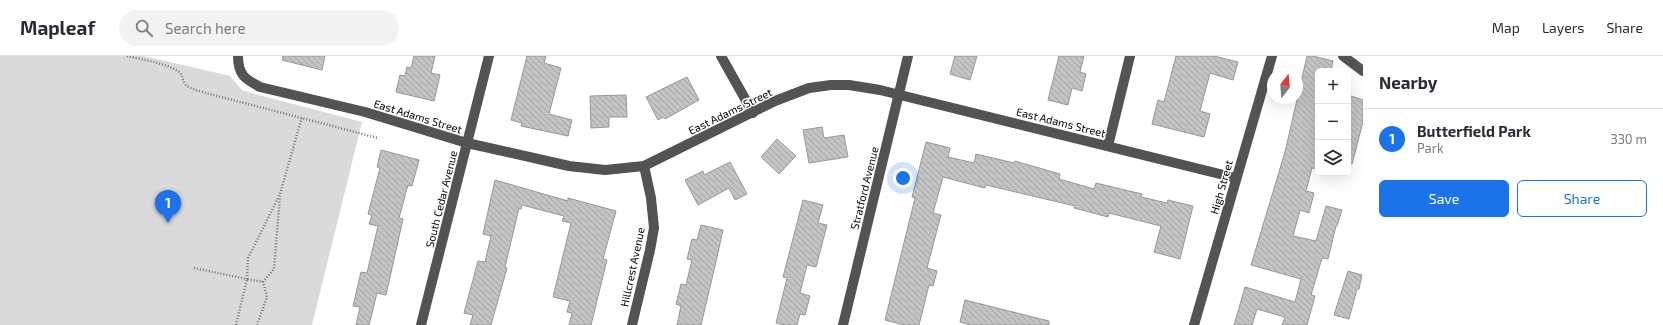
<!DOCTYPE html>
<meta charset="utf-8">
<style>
body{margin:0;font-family:"Exo 2",sans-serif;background:#f2f2f3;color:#2b2b33}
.controls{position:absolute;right:12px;top:12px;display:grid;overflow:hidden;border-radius:6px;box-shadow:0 4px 16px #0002}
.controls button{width:36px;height:36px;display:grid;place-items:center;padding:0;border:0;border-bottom:1px solid #e1e1e2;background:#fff;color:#2b2b33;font:20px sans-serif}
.compass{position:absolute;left:1267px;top:12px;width:36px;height:36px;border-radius:50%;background:#fff;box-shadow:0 4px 16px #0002;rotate:16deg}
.you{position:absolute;left:903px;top:122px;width:14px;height:14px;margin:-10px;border:3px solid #fff;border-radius:50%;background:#1a73e8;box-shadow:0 0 0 6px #1a73e833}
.badge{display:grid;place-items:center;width:26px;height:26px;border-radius:50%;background:#1a73e8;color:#fff;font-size:13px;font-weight:700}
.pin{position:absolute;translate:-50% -33px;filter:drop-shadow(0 1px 2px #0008)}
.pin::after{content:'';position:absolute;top:21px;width:14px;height:12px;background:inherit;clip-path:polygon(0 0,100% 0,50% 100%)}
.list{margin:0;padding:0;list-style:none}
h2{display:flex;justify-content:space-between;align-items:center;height:52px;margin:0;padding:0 16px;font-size:17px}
h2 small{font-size:13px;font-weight:400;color:#7c7c81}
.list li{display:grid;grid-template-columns:26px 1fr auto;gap:12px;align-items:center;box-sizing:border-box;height:60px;padding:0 16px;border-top:1px solid #e1e1e2}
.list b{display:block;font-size:15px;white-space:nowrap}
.list p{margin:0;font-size:13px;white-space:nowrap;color:#7c7c81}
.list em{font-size:13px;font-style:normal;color:#7c7c81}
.actions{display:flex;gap:8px;padding:12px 16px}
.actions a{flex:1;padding:9px 0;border:1px solid #1a73e8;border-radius:6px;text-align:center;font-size:14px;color:#1a73e8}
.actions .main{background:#1a73e8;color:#fff}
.icon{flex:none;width:22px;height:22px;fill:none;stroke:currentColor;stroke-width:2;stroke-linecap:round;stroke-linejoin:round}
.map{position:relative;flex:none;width:1363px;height:269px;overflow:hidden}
header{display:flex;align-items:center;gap:24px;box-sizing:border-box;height:56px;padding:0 20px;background:#fff;border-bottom:1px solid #e1e1e2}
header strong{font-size:19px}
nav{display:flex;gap:22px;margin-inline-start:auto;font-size:14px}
.search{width:280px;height:36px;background:#f2f2f3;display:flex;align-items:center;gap:10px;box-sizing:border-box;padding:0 14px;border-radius:22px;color:#7c7c81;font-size:15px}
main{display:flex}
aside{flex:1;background:#fff}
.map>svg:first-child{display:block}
.green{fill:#dadada}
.building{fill:url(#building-back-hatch);stroke:#979797}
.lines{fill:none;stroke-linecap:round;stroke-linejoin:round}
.path{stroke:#757575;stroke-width:2.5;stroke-dasharray:1 2;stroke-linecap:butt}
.minor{stroke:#535353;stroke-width:10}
.labels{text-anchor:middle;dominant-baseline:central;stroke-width:3;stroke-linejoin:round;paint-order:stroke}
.street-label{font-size:11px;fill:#000;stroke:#fff}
</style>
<header>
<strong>Mapleaf</strong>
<div class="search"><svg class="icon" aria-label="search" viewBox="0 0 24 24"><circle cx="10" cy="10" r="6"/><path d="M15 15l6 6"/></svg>Search here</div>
<nav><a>Map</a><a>Layers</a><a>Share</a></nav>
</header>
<main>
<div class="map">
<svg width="1363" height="269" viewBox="0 0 1363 269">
<defs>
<pattern id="building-back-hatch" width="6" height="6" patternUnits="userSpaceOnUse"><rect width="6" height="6" fill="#c3c3c3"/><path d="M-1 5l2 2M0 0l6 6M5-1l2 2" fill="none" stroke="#a6a6a6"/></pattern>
</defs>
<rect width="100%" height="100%" fill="#fff"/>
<path class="green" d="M 0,0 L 144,0 L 230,20 L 242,34 L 251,37 L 362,66 L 312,269 L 0,269 Z"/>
<path class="building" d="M 283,0 L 325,0 L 322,14 L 282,4 Z
M 414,0 L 435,0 L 431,17 L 440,19 L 434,45 L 396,36 L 400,19 L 405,20 L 407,11 L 411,12 Z
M 527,0 L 546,0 L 544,7 L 561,12 L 549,58 L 572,64 L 568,80 L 521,70 L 522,67 L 511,64 Z
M 955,0 L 977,0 L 970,24 L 950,18 Z
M 1059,0 L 1084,0 L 1080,16 L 1086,18 L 1082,35 L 1072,32 L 1068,49 L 1048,44 Z
M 1176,0 L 1214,0 L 1238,6 L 1233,24 L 1210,17 L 1200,55 L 1210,58 L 1204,81 L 1152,68 L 1158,44 L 1164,46 Z
M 1307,0 L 1313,0 L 1333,5 L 1331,15 L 1318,15 L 1318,113 L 1312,112 L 1306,135 L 1314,137 L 1309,157 L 1300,154 L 1293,180 L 1316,185 L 1326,150 L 1342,154 L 1337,170 L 1336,170 L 1328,203 L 1322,202 L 1311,239 L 1315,240 L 1307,269 L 1282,269 L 1285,261 L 1257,253 L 1252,269 L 1234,269 L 1245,231 L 1295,246 L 1301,223 L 1251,209 L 1285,96 Z
M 687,21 L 699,44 L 665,63 L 663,61 L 658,64 L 646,41 Z
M 626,39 L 627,61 L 609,61 L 609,71 L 591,72 L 590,40 Z
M 1351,40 L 1363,44 L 1363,66 L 1352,108 L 1348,107 L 1348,52 Z
M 822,71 L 824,82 L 844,79 L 848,101 L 809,107 L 803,74 Z
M 777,83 L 796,100 L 779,118 L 761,101 Z
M 926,86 L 950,92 L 948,101 L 974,107 L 976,98 L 1014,107 L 1015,105 L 1060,118 L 1059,123 L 1094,133 L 1096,127 L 1142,138 L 1141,141 L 1167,147 L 1168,144 L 1193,150 L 1180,203 L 1154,196 L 1161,170 L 1109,157 L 1108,161 L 1074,152 L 1075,150 L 986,129 L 985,132 L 943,121 L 933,157 L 941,159 L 927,212 L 937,215 L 933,230 L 929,229 L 919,269 L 904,269 L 885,264 L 915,142 L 912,141 Z
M 381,94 L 419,104 L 412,130 L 408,129 L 399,162 L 403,163 L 386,239 L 377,237 L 369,269 L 356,269 L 360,251 L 353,250 L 361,216 L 367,217 L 378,170 L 369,168 L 372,159 L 368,158 L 380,112 L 377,111 Z
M 730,106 L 747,138 L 735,144 L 729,132 L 698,149 L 685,124 L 703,115 L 704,119 Z
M 495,124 L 568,145 L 568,142 L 616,155 L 603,203 L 607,204 L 591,269 L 569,269 L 572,257 L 567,256 L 570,245 L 553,241 L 571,167 L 562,165 L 564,160 L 522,149 L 521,153 L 519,152 L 505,211 L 507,212 L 491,269 L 470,269 L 473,259 L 464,257 L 478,205 L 485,206 L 491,180 L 483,178 Z
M 803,144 L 823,149 L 818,167 L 827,169 L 816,211 L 807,209 L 800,237 L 810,240 L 805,259 L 800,258 L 797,269 L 784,269 L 776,267 L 787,222 L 783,221 Z
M 701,169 L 723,174 L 715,210 L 701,269 L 677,269 L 681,250 L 676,248 L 681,228 L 686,229 L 692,204 L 687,203 L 692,183 L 697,184 Z
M 1348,215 L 1362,219 L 1359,233 L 1357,233 L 1349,263 L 1334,259 Z
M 965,244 L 1049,265 L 1049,269 L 970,269 L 960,266 Z"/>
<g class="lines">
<path class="path" d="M 127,0 C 143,4 161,6 176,14 C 184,18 181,23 186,29 C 190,33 200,35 206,37 L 378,82
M 194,212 L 247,223 L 248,202 L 280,138 L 302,61
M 236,269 L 247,223 L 263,226
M 257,269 L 267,241 L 263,226 L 274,213 L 280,140"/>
<path class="minor" d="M 238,0 C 238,19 245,23 260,31 L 365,56 L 467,87 L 569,110 L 605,114 L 644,110 L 775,45 L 809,32 L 831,29 L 849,29 L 880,34 L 1236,122
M 721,0 L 753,57
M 1343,0 L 1363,15
M 1108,90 L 1130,0
M 421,269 L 489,0
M 632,269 L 650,194 L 654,172 L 651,142 L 644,110
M 843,269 L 908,0
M 1194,269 L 1272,0"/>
</g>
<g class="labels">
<g class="street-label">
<text transform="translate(730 55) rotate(-26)">East Adams Street</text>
<text transform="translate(418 60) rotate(17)">East Adams Street</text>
<text transform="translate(1061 66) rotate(14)">East Adams Street</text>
<text transform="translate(1221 131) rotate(-74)">High Street</text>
<text transform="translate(864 132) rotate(-76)">Stratford Avenue</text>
<text transform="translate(441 143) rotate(-76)">South Cedar Avenue</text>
<text transform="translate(632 211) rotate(-78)">Hillcrest Avenue</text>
</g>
</g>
</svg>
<div class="controls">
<button>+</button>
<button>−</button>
<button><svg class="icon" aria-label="layers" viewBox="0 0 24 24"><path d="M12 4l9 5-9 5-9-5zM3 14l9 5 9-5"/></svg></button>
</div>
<svg class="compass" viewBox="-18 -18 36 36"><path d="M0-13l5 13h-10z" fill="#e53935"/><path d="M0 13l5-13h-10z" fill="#7c7c81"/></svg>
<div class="you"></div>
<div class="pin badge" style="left:168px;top:167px">1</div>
</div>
<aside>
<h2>Nearby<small></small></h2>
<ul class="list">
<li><span class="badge">1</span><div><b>Butterfield Park</b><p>Park</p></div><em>330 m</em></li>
</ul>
<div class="actions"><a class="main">Save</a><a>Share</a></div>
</aside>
</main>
